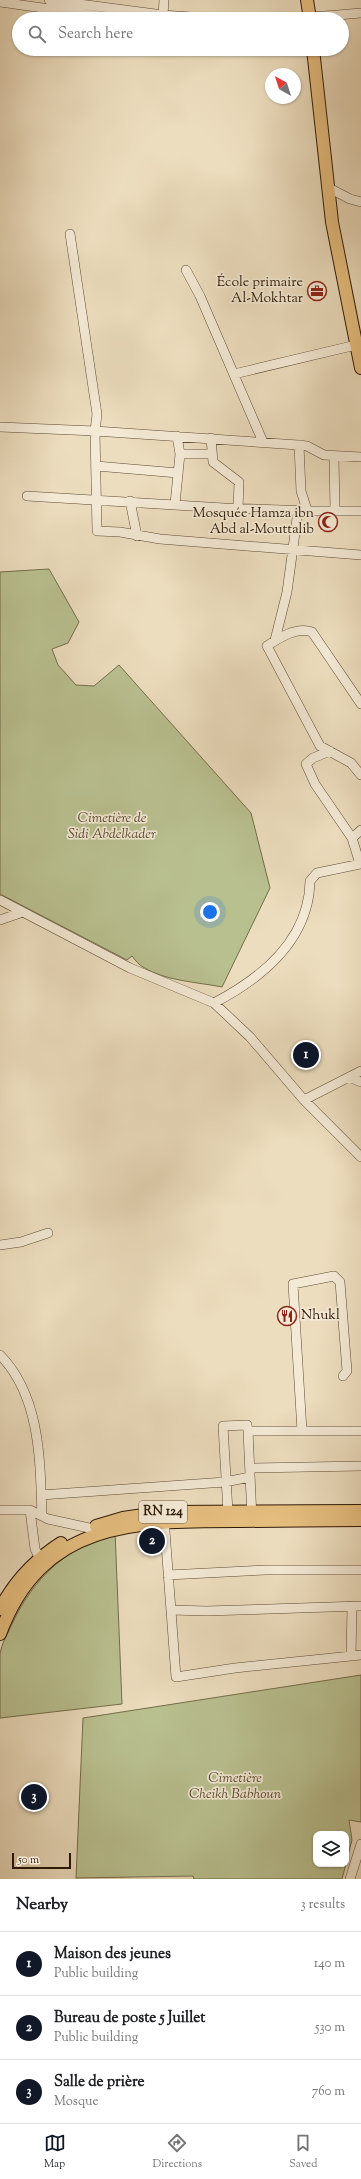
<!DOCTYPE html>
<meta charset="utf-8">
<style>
body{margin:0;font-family:"Sorts Mill Goudy",serif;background:#f6f6f6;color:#202124}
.controls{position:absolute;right:12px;bottom:12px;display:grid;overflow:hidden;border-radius:8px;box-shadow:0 1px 3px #0004}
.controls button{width:36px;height:36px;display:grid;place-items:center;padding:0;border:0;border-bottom:1px solid #e0e0e0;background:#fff;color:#202124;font:20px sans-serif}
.compass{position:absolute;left:265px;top:68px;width:36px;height:36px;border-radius:50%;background:#fff;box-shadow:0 1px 3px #0004;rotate:321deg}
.scale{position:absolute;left:12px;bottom:10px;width:59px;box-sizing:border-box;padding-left:4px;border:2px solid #2e1a06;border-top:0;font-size:11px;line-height:14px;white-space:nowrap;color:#2e1a06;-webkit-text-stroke:3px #f3e9d5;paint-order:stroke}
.you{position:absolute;left:210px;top:912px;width:14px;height:14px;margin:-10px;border:3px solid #fff;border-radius:50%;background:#1a73e8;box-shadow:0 0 0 6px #1a73e833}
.badge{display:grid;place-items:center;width:26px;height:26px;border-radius:50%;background:#111827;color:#fff;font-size:13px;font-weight:700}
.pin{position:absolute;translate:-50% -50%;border:2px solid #fff;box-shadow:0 1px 4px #0006}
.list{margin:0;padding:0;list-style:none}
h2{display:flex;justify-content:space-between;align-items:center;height:52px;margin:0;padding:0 16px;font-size:17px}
h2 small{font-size:13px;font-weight:400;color:#757577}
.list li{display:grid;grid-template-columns:26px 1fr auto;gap:12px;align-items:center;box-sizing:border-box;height:64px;padding:0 16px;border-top:1px solid #e0e0e0}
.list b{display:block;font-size:15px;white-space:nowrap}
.list p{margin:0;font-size:13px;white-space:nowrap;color:#757577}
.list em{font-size:13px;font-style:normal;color:#757577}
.icon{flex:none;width:22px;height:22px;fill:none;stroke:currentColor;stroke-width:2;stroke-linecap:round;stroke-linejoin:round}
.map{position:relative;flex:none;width:361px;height:1879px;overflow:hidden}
.search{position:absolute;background:#fff;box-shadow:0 1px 3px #0004;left:12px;right:12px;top:12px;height:44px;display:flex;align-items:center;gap:10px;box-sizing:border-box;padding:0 14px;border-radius:22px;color:#757577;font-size:15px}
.sheet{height:244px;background:#fff}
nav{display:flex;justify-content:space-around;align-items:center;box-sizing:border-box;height:56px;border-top:1px solid #e0e0e0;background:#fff;font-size:11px;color:#757577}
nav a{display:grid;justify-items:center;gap:2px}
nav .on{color:#111827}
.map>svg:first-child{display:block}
.green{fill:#b9c090;stroke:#746d4b}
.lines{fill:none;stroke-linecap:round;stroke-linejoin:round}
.minor-casing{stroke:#5e4b34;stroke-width:10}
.major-casing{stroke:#2e1a06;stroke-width:14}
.minor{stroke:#f3e9d5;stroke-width:9}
.major{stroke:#e6be7f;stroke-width:12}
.labels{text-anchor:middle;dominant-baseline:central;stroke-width:3.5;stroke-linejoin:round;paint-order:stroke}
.shield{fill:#f3e9d5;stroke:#695844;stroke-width:1}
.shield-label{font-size:13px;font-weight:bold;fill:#2e1a06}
.poi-label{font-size:14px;fill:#2e1a06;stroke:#f3e9d5;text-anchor:end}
.park-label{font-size:14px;font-style:italic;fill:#584c2f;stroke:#f3e9d5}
</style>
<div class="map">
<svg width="361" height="1879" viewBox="0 0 361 1879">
<rect width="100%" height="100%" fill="#ecddbe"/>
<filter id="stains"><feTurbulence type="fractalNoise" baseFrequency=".005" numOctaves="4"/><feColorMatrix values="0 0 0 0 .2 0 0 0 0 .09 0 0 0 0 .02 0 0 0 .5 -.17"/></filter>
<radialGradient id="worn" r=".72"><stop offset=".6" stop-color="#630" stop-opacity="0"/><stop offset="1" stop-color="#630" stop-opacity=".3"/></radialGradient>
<path class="green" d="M 49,569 L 79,622 L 68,643 L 52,649 L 58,665 L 76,685 L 94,686 L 119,665 L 251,813 L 270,888 L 222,987 C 197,982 165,981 143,967 C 139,965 135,960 132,956 L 127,960 L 0,894 L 0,572 Z
M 115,1531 L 122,1704 L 0,1718 C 0,1698 0,1675 0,1655 C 1,1644 8,1633 12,1624 C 35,1575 66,1550 115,1531 Z
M 361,1675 L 361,1822 L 349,1820 L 352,1840 L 346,1863 L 346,1834 L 316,1834 L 316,1864 L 346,1864 L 342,1879 L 194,1879 L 193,1876 L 76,1878 L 83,1718 Z"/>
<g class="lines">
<defs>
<path id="minor" d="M 49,0 L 163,15 L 218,19
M 0,2 L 121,19
M 163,15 L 164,0
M 338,15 L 361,13
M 282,19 L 338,15 L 332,19
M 329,188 L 350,199 L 361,202
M 186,270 L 200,296 L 263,442
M 234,374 L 356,345
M 0,427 L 95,431 L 97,414 L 70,234
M 177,436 L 180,454 L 212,454
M 211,438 L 213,462 L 239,482 L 238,509
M 299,445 L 301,491 L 307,510
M 334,457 L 335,510
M 361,457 L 324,455 L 307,446 L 298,445 L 95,431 L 97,531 L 120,532 L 160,539 L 361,555
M 96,466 L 178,473
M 27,496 L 224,508 L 310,511 L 361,511
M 130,501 L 137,536
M 175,504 L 180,454
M 275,640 L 287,592 L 298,511
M 361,704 L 312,632 C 297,626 279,638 267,646 L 320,746 L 351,763 L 361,775
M 330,751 L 313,758 L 306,764 L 315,784 L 352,838
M 360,864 L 352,838 L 361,830
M 0,900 L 130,968 L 214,1003 L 250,1037 L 304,1100 L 361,1157
M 0,920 L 23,912
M 214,1003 C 262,978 309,940 310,881 L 317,873 L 361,864
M 349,1077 L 361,1082
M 304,1100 L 361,1071
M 0,1245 L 21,1242 L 48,1233
M 0,1355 C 41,1397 40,1462 42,1516
M 248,1431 L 252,1518
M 302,1431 L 293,1284 L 334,1276 L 340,1282 L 347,1371 L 343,1376
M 250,1468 L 361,1466
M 41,1495 L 225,1482 L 250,1477
M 0,1510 L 30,1510 L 48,1519 L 89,1528
M 30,1510 L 35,1549 L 43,1565
M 228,1512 L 223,1426 L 247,1425 L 248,1431 L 361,1431
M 164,1518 L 176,1677 L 235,1668 L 361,1655
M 168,1575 L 266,1570 L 361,1570
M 171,1610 L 206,1611 L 361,1606
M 351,1656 L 352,1606
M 350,1879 L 361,1844"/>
<path id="major" d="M 307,0 L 310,19
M 313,49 L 332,222 L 361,368
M 96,1526 L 123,1518 L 164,1512 L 361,1511
M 0,1609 C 14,1582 36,1559 61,1543
M 0,1634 C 42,1520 136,1521 240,1521 C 280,1521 321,1520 361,1520"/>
</defs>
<use href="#minor" class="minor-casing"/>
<use href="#major" class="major-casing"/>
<use href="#minor" class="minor"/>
<use href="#major" class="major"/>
</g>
<defs>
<symbol id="office-ring" viewBox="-11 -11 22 22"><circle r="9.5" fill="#f3e9d5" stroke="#8f2418" stroke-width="1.5"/><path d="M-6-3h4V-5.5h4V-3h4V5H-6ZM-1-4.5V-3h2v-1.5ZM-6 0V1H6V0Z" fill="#8f2418"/></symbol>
<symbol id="mosque-ring" viewBox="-11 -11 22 22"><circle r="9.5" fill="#f3e9d5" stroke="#8f2418" stroke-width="1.5"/><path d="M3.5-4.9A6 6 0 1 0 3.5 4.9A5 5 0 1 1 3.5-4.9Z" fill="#8f2418"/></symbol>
<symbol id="restaurant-ring" viewBox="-11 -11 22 22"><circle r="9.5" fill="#f3e9d5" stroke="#8f2418" stroke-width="1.5"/><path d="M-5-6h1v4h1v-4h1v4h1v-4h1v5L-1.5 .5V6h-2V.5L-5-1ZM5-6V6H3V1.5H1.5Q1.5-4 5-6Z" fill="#8f2418"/></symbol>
</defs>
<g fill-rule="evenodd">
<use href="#office-ring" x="306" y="280" width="22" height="22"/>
<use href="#mosque-ring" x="317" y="511" width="22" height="22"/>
<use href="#restaurant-ring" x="276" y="1305" width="22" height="22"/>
</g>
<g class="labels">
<rect class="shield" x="139" y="1501" width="48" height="22" rx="3"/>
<g class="shield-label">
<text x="163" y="1512">RN 124</text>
</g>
<g class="poi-label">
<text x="303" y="283">École primaire<tspan x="303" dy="16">Al-Mokhtar</tspan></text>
<text x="314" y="514">Mosquée Hamza ibn<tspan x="314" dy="16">Abd al-Mouttalib</tspan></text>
<text x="301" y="1316" text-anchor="start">Nhukl</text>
</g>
<g class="park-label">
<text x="112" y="819">Cimetière de<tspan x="112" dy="16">Sidi Abdelkader</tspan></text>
<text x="235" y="1779">Cimetière<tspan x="235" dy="16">Cheikh Babhoun</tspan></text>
</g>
</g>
<rect width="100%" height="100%" filter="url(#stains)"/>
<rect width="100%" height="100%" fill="url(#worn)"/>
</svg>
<div class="controls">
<button><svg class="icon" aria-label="layers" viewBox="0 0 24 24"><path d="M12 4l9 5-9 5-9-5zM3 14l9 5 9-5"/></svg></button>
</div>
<svg class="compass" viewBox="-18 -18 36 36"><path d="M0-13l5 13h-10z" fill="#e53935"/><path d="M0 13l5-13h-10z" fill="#757577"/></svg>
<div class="scale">50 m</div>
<div class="you"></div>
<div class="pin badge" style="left:306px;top:1055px">1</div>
<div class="pin badge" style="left:152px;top:1541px">2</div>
<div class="pin badge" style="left:34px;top:1797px">3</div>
<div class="search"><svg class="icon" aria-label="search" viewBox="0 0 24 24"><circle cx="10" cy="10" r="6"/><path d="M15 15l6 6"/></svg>Search here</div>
</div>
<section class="sheet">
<h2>Nearby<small>3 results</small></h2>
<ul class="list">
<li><span class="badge">1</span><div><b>Maison des jeunes</b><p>Public building</p></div><em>140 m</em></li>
<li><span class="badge">2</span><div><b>Bureau de poste 5 Juillet</b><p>Public building</p></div><em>530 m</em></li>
<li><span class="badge">3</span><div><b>Salle de prière</b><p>Mosque</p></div><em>760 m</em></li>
</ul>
</section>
<nav>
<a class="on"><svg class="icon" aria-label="map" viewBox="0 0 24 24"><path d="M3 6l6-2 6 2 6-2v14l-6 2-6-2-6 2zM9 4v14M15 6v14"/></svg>Map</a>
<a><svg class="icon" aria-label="directions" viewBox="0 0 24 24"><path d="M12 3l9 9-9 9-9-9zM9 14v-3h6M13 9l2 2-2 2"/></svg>Directions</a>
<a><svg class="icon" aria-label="saved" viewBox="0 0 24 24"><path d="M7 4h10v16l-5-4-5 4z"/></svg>Saved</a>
</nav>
